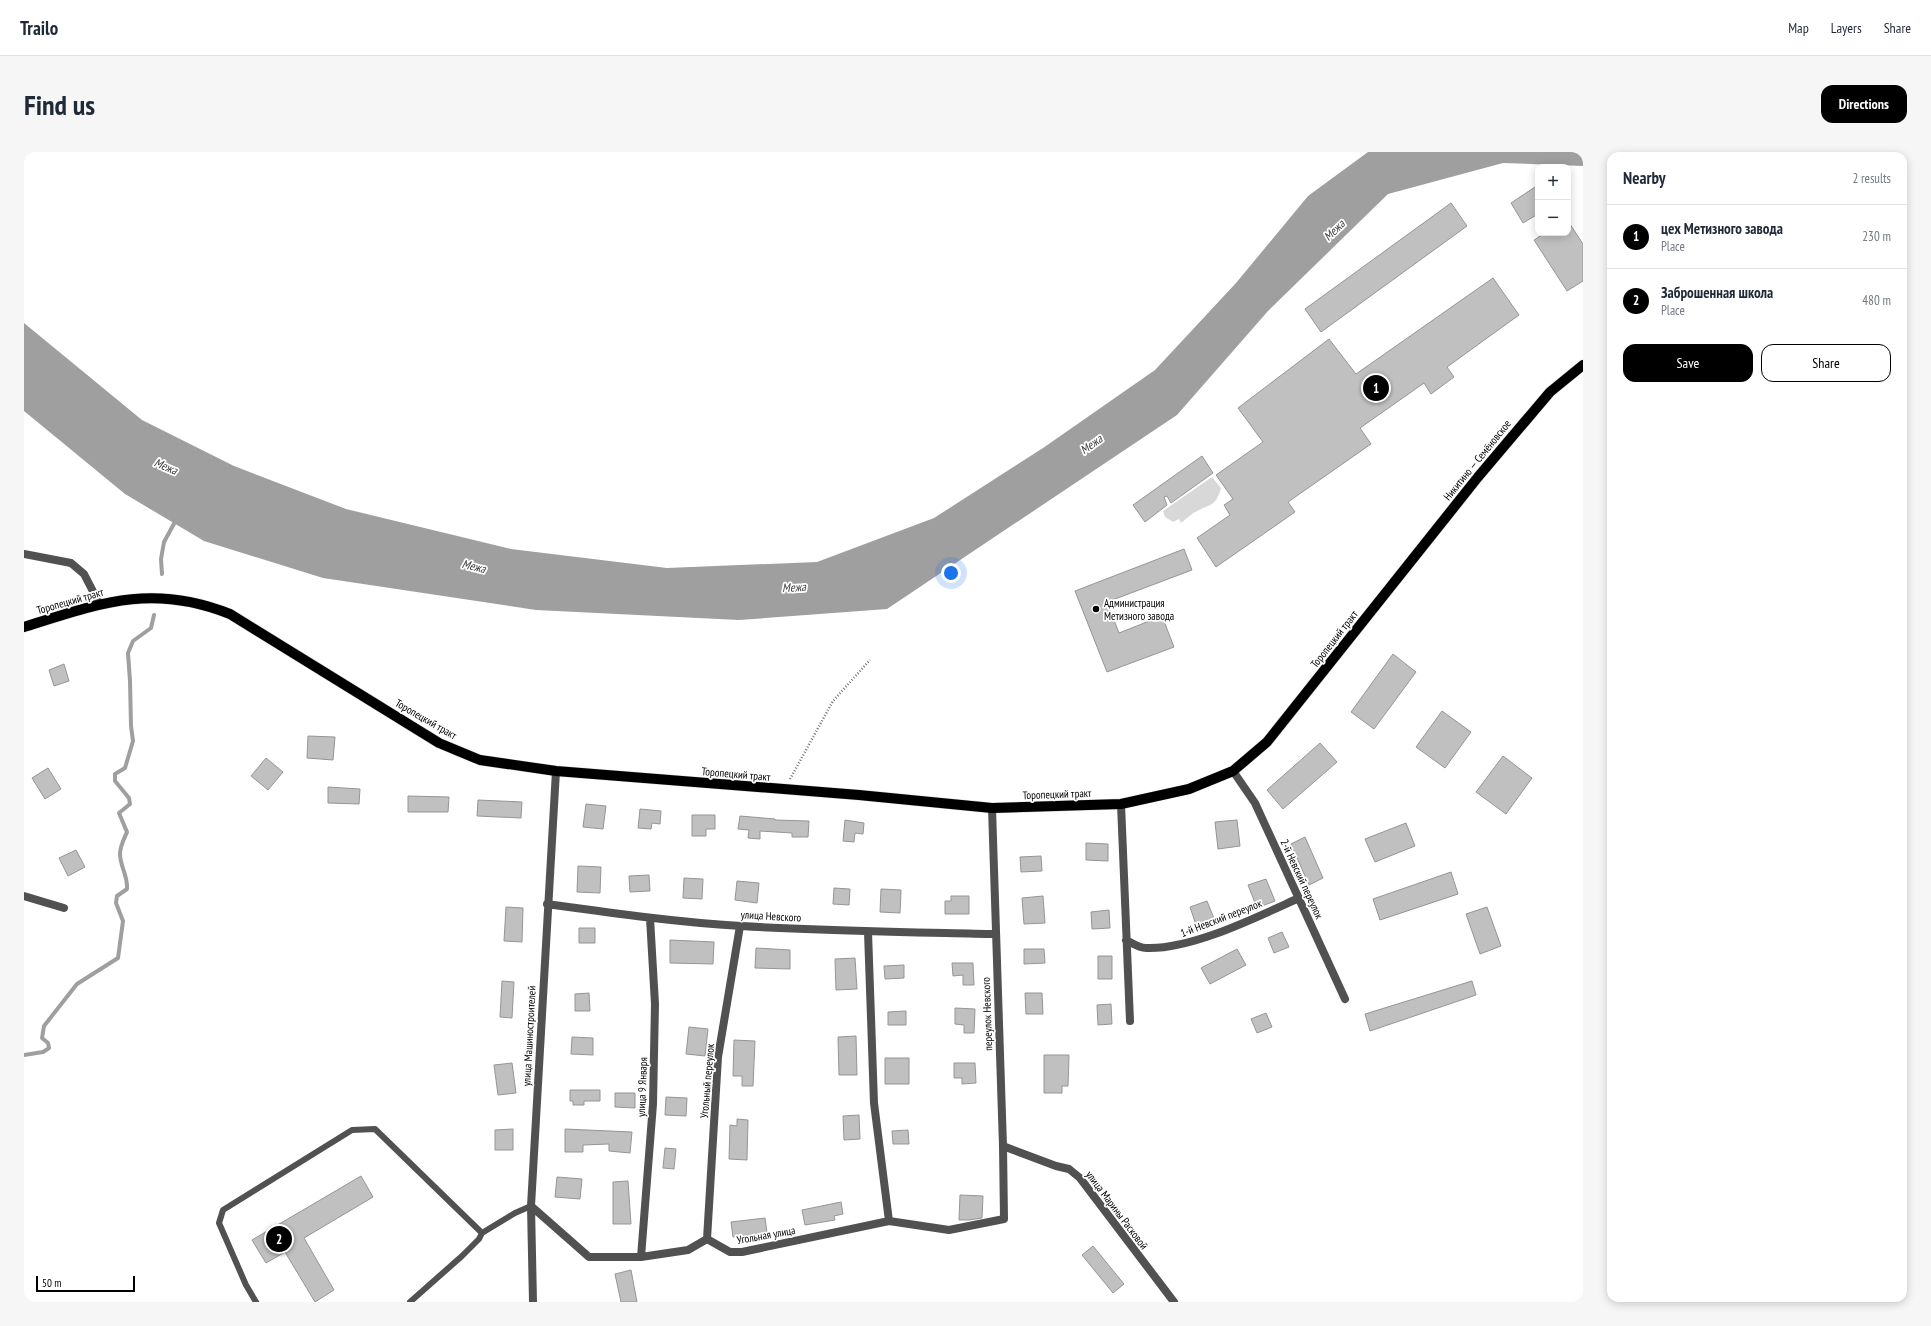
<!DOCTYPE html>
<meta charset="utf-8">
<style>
body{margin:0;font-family:"PT Sans Narrow",sans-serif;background:#f6f6f7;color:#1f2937}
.controls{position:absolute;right:12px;top:12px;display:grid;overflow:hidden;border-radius:8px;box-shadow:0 2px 10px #0003}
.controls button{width:36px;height:36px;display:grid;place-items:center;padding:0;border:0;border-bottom:1px solid #e0e1e3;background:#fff;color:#1f2937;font:20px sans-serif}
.scale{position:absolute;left:12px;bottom:10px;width:99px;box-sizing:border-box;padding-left:4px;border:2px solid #000;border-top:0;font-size:11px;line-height:14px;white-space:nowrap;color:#000;-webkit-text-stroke:3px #fff;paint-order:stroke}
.you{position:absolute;left:927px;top:421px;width:14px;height:14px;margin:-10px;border:3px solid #fff;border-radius:50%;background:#1a73e8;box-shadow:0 0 0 6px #1a73e833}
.badge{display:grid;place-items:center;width:26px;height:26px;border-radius:50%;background:#000;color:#fff;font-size:13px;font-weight:700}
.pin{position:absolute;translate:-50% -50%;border:2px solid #fff;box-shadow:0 1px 4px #0006}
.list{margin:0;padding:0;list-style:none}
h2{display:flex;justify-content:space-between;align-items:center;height:52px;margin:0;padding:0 16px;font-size:17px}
h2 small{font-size:13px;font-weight:400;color:#747a83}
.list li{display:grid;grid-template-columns:26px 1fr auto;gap:12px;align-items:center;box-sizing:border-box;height:64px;padding:0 16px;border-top:1px solid #e0e1e3}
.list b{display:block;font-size:15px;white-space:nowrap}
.list p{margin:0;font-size:13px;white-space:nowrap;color:#747a83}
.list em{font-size:13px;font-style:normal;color:#747a83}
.actions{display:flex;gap:8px;padding:12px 16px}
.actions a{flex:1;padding:9px 0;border:1px solid #000;border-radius:12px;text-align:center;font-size:14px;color:#000}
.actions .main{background:#000;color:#fff}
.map{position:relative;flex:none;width:1559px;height:1150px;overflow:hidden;border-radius:12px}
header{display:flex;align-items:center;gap:24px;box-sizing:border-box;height:56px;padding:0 20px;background:#fff;border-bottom:1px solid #e0e1e3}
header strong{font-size:19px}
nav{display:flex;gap:22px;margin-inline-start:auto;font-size:14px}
.intro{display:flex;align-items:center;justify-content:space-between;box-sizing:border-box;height:96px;padding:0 24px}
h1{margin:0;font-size:28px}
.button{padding:10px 18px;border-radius:12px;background:#000;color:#fff;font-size:14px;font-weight:700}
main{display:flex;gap:24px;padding:0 24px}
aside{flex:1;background:#fff;border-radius:12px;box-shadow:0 2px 10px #0003}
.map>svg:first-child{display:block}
.green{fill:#d8d8d8}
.water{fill:#9f9f9f}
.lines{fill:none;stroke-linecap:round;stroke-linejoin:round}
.stream{stroke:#9f9f9f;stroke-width:4}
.building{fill:#c0c0c0;stroke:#959595}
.primary-casing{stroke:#dbdbdb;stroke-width:11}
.path{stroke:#737373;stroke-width:2.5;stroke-dasharray:1 2;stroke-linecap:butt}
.lane{stroke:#515151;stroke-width:6}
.street{stroke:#515151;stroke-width:8}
.primary{stroke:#000;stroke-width:10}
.poi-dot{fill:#000;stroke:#fff;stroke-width:1.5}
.labels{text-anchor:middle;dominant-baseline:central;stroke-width:3.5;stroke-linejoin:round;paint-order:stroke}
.street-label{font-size:11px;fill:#000;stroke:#fff}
.poi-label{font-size:11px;fill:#000;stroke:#fff;text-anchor:start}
.water-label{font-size:12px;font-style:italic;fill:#404040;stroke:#fff}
</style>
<header>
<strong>Trailo</strong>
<nav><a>Map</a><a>Layers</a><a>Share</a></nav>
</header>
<div class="intro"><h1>Find us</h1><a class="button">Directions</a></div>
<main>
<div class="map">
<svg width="1559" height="1150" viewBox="0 0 1559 1150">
<rect width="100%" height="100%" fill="#fff"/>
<path class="green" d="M 1188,325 L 1197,336 C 1192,354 1187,352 1173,359 C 1167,362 1162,367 1157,371 L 1155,367 L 1149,370 L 1141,365 L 1139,359 Z"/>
<path class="water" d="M 1344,0 L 1559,0 L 1559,14 L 1479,11 L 1364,42 L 1244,159 L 1153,263 L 863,457 L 715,468 L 512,458 L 299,426 L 180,389 L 101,342 L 0,259 L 0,171 L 118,268 L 210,314 L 322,357 L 487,397 L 643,416 L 793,410 L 910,366 L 1019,296 L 1131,218 L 1212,131 L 1284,44 Z"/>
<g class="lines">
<path class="stream" d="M 138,422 L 137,407 L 140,390 L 152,368
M 0,903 L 19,900 L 25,896 L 24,891 L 18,886 L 20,874 L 53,832 L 94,806 L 99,769 L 92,751 L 93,744 L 103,737 C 104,724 96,714 96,702 C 96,694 100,687 103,680 L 95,661 L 106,652 L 105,646 L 91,629 L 91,622 L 101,616 L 109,589 L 107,574 L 106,529 L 104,501 L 109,489 L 127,476 L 130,463"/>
</g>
<path class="building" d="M 1514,33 L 1514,62 L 1499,71 L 1487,51 Z
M 1427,51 L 1443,74 L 1297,180 L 1281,157 Z
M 1544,69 L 1559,92 L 1559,129 L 1543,139 L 1510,88 L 1521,81 L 1544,81 Z
M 1469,126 L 1495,163 L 1423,215 L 1430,225 L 1407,242 L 1400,231 L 1336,276 L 1347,292 L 1264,350 L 1271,360 L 1192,415 L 1173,386 L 1206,363 L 1200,353 L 1209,347 L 1192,323 L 1239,290 L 1214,256 L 1305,187 L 1332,222 Z
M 1178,304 L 1189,321 L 1147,351 L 1143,344 L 1140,345 L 1143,353 L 1121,370 L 1109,353 Z
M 1160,397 L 1168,418 L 1083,450 L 1095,481 L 1138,464 L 1150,495 L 1083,520 L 1051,439 Z
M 1369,502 L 1392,520 L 1350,577 L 1327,560 Z
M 40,512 L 45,529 L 30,534 L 25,518 Z
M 1418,559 L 1447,580 L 1421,616 L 1392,595 Z
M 284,584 L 311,585 L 309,608 L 283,606 Z
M 1296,591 L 1313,610 L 1259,657 L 1243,638 Z
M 1479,604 L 1508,626 L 1482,662 L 1452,640 Z
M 242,606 L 259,620 L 244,638 L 227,624 Z
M 24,616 L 37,637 L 21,647 L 8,626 Z
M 304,635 L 336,637 L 335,652 L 304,651 Z
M 384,644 L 425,645 L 424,660 L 384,660 Z
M 454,648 L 498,650 L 497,666 L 453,664 Z
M 562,652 L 582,654 L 579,677 L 559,675 Z
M 616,657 L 637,659 L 636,672 L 628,671 L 627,677 L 614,676 Z
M 668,663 L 691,663 L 691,677 L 682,677 L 682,684 L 668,684 Z
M 716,664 L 751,667 L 751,668 L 785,669 L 784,685 L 768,685 L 768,681 L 736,679 L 736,687 L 724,686 L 725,678 L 714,677 Z
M 821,668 L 840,671 L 839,682 L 831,681 L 830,690 L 819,689 Z
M 1213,668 L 1216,694 L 1194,697 L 1191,670 Z
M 1382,671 L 1391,694 L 1351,710 L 1341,687 Z
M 1281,685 L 1299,726 L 1285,733 L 1267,692 Z
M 1062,691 L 1084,692 L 1084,709 L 1062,708 Z
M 52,698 L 61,715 L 44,724 L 35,706 Z
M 1017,704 L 1018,719 L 997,720 L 996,705 Z
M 554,714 L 577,715 L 576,741 L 553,740 Z
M 1427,720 L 1434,742 L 1356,768 L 1349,747 Z
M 625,723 L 626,739 L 606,740 L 605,724 Z
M 660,726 L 679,727 L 678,747 L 659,746 Z
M 1242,727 L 1251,749 L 1233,756 L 1224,733 Z
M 713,729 L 735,731 L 733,751 L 711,748 Z
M 810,736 L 826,737 L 825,753 L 809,752 Z
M 857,737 L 877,738 L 876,761 L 856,760 Z
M 927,744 L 945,744 L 945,762 L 921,762 L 921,749 L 927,749 Z
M 1019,744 L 1021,771 L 1000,772 L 998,746 Z
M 1183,749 L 1191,769 L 1173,776 L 1166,755 Z
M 482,755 L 499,756 L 498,790 L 480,789 Z
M 1463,755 L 1477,794 L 1456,802 L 1442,762 Z
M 1085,758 L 1086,776 L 1068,777 L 1067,760 Z
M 555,776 L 571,776 L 571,791 L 555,791 Z
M 1258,780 L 1265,795 L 1250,801 L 1244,786 Z
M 646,788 L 690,790 L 689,812 L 646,811 Z
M 732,796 L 766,798 L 766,817 L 731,816 Z
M 1000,797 L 1020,797 L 1021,811 L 1000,812 Z
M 1213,797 L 1222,813 L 1186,832 L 1177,816 Z
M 1074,804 L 1088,804 L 1088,827 L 1074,827 Z
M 831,806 L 833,837 L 812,838 L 811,807 Z
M 928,811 L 949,811 L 950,833 L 939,833 L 939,823 L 929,824 Z
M 880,813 L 880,826 L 861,827 L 860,814 Z
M 478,829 L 490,830 L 488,866 L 476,865 Z
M 1448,829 L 1452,843 L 1346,879 L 1341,862 Z
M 565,841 L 566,859 L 551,859 L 551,842 Z
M 1001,841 L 1018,841 L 1019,862 L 1002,862 Z
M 1087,852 L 1088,872 L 1074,873 L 1073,853 Z
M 931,856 L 951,857 L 950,881 L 940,881 L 940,873 L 931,872 Z
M 882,859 L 882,873 L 864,873 L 864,860 Z
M 1242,861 L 1248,875 L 1233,881 L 1227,867 Z
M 665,875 L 684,877 L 681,904 L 662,902 Z
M 832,884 L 833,923 L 815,923 L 814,885 Z
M 548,885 L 569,886 L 569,903 L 547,902 Z
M 710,888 L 731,889 L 729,934 L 718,934 L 718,924 L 709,924 Z
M 1020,903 L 1045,903 L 1044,934 L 1038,934 L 1038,941 L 1020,941 Z
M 861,906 L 885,906 L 885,932 L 861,932 Z
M 488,911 L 492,941 L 474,943 L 470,913 Z
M 930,911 L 951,911 L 952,931 L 938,932 L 938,926 L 930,926 Z
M 546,938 L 576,938 L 576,949 L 560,949 L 560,953 L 549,953 L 549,949 L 546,949 Z
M 591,941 L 611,941 L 611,956 L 591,955 Z
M 642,945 L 663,946 L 662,964 L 641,963 Z
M 835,963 L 836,987 L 820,988 L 819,964 Z
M 713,967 L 724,968 L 723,1008 L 705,1007 L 706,973 L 713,974 Z
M 489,977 L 489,998 L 471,998 L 471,978 Z
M 541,977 L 608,980 L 606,1001 L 585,999 L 585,992 L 559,993 L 559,1000 L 541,1000 Z
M 884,978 L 885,992 L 869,992 L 868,979 Z
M 641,996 L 652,997 L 650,1017 L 639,1016 Z
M 337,1024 L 349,1045 L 280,1086 L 310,1138 L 291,1150 L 261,1100 L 242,1111 L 228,1088 Z
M 533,1025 L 558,1027 L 556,1047 L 531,1045 Z
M 604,1029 L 607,1072 L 589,1072 L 589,1030 Z
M 936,1043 L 959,1044 L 958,1066 L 945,1068 L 935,1068 Z
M 817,1050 L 819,1062 L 810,1064 L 811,1068 L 781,1073 L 778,1058 Z
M 741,1066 L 743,1081 L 709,1085 L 707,1070 Z
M 1069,1094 L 1100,1132 L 1089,1141 L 1058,1103 Z
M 607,1118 L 613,1150 L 597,1150 L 591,1122 Z"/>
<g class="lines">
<defs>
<path id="primary" d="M 0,475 C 76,451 128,431 206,462 L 415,591 L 456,608 L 532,619 L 835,643 L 968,656 L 1097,652 L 1165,637 L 1209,619 L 1243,590 L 1454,325 L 1526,240 L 1559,213"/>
</defs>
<use href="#primary" class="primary-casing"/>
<path class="path" d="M 766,627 L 809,549 L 846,508"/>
<path class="lane" d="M 232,1150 L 222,1133 L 195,1071 L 199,1058 L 328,978 L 351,977 L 458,1081
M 386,1150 L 438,1104 L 455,1087 L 458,1081 L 491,1061 L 507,1054"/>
<path class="street" d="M 0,402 L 47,411 L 60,422 L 75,451
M 1209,619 L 1231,651 L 1321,847
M 1097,652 L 1106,869
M 0,744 L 40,756
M 523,752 C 588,761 652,770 717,774 C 801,779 886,780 972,782
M 844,780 L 850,951 L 865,1069
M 1102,788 C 1108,791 1115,796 1122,796 C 1167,798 1233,765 1275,746
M 979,994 L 1032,1014 L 1045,1017 L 1056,1026 L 1150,1150
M 507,1054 L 565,1105 L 617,1105 L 664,1098 L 683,1087 L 706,1100 L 718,1100 L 865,1069 L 925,1078 L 980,1067 L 979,994 L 968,656
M 683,1087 L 694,905 L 716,774
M 617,1105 L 629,952 L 631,852 L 626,766
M 509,1150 L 507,1054 L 532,619"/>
<use href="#primary" class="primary"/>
</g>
<circle class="poi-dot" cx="1072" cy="457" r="4"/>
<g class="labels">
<g class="street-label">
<text transform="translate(1453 308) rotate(-51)">Никитино — Семёновское</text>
<text transform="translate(46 449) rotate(-16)">Торопецкий тракт</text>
<text transform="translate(1310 487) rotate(-52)">Торопецкий тракт</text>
<text transform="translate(402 567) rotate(30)">Торопецкий тракт</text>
<text transform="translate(712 622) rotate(5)">Торопецкий тракт</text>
<text transform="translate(1033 642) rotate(-2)">Торопецкий тракт</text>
<text transform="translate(1278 727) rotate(65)">2-й Невский переулок</text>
<text transform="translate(747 764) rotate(3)">улица Невского</text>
<text transform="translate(1197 766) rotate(-21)">1-й Невский переулок</text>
<text transform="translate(963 862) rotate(-92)">переулок Невского</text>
<text transform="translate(505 884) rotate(-87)">улица Машиностроителей</text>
<text transform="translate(683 929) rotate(-85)">Угольный переулок</text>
<text transform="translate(618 935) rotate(-88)">улица 9 Января</text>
<text transform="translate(1093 1058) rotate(53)">улица Марины Расковой</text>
<text transform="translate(742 1083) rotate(-10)">Угольная улица</text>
</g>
<g class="poi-label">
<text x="1080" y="451">Администрация<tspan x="1080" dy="13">Метизного завода</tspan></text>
</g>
<g class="water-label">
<text transform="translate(1310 78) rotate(-44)">Межа</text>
<text transform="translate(1067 292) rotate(-36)">Межа</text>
<text transform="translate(142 314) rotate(23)">Межа</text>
<text transform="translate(450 414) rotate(14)">Межа</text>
<text transform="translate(770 435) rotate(-3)">Межа</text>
</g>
</g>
</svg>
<div class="controls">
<button>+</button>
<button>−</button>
</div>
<div class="scale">50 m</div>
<div class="you"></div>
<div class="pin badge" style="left:1352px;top:236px">1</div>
<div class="pin badge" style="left:255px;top:1087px">2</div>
</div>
<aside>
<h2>Nearby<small>2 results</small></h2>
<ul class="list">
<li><span class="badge">1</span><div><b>цех Метизного завода</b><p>Place</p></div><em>230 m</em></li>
<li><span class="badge">2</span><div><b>Заброшенная школа</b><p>Place</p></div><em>480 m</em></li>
</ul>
<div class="actions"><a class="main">Save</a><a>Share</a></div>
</aside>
</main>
